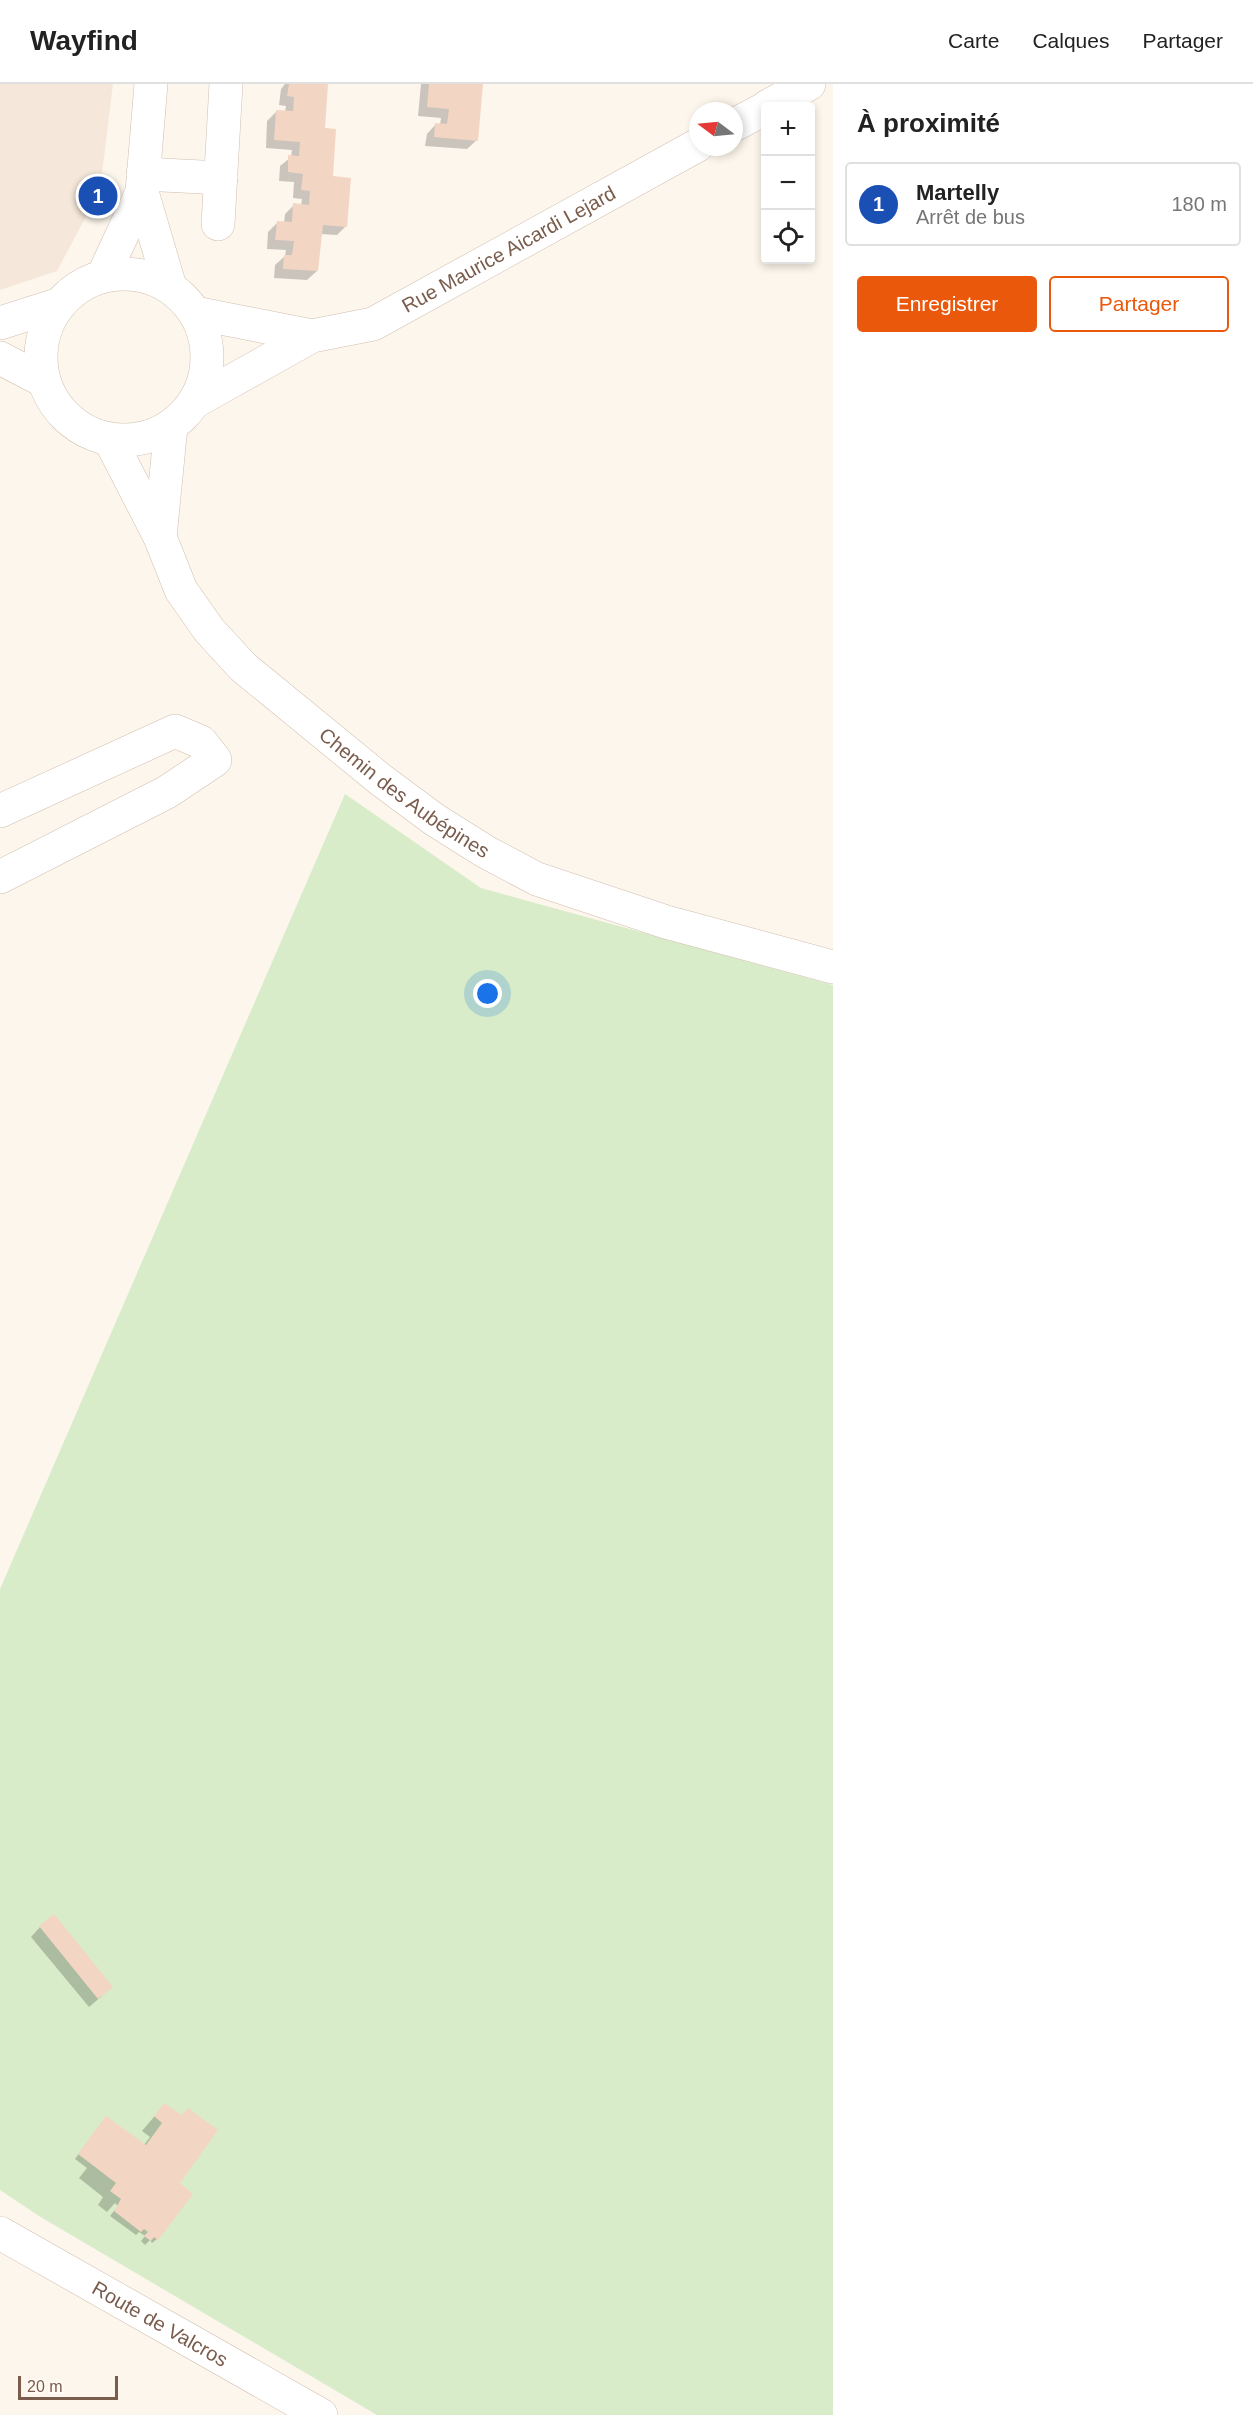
<!DOCTYPE html>
<html lang="fr">
<meta charset="utf-8">
<style>
body{margin:0;font-family:Helvetica,sans-serif;background:#f6f6f6;color:#222}
.controls{position:absolute;right:18px;top:18px;display:grid;overflow:hidden;border-radius:6px;box-shadow:0 3px 9px #0003}
.controls button{width:54px;height:54px;display:grid;place-items:center;padding:0;border:0;border-bottom:2px solid #e0e0e0;background:#fff;color:#222;font:30px sans-serif}
.compass{position:absolute;left:689px;top:18px;width:54px;height:54px;border-radius:50%;background:#fff;box-shadow:0 3px 9px #0003;rotate:286deg}
.scale{position:absolute;left:18px;bottom:15px;width:100px;box-sizing:border-box;padding-left:6px;border:3px solid #7a5c4d;border-top:0;font-size:16px;line-height:21px;white-space:nowrap;color:#7a5c4d;-webkit-text-stroke:4px #fffaf3;paint-order:stroke}
.you{position:absolute;left:488px;top:910px;width:21px;height:21px;margin:-15px;border:4px solid #fff;border-radius:50%;background:#1a73e8;box-shadow:0 0 0 9px #1a73e833}
.badge{display:grid;place-items:center;width:39px;height:39px;border-radius:50%;background:#ea580c;color:#fff;font-size:20px;font-weight:700}
.pin{position:absolute;translate:-50% -50%;border:3px solid #fff;box-shadow:0 2px 6px #0006}
.list{margin:0;padding:0;list-style:none}
h2{display:flex;justify-content:space-between;align-items:center;height:78px;margin:0;padding:0 24px;font-size:26px}
h2 small{font-size:20px;font-weight:400;color:#767676}
.list li{display:grid;grid-template-columns:39px 1fr auto;gap:18px;align-items:center;box-sizing:border-box;height:84px;margin:0 12px 12px;padding:0 12px;border:2px solid #e0e0e0;border-radius:6px}
.list b{display:block;font-size:22px;white-space:nowrap}
.list p{margin:0;font-size:20px;white-space:nowrap;color:#767676}
.list em{font-size:20px;font-style:normal;color:#767676}
.actions{display:flex;gap:12px;padding:18px 24px}
.actions a{flex:1;padding:14px 0;border:2px solid #ea580c;border-radius:6px;text-align:center;font-size:21px;color:#ea580c}
.actions .main{background:#ea580c;color:#fff}
.icon{flex:none;width:33px;height:33px;fill:none;stroke:currentColor;stroke-width:2;stroke-linecap:round;stroke-linejoin:round}
.map{position:relative;flex:none;width:833px;height:2331px;overflow:hidden}
header{display:flex;align-items:center;gap:36px;box-sizing:border-box;height:84px;padding:0 30px;background:#fff;border-bottom:2px solid #e0e0e0}
header strong{font-size:28px}
nav{display:flex;gap:33px;margin-inline-start:auto;font-size:21px}
main{display:flex}
aside{flex:1;background:#fff}
.map>svg:first-child{display:block}
.residential{fill:#f5e8da}
.green{fill:#d8ecc9}
.shadow{fill:#0003}
.building{fill:#f3d5c3}
.lines{fill:none;stroke-linecap:round;stroke-linejoin:round}
.minor-casing{stroke:#d1beb0;stroke-width:34}
.minor{stroke:#fff;stroke-width:33}
.labels{text-anchor:middle;dominant-baseline:central;stroke-width:5;stroke-linejoin:round;paint-order:stroke}
.street-label{font-size:20px;fill:#7a5c4d;stroke:#fffaf3}
</style>
<header>
<strong>Wayfind</strong>
<nav><a>Carte</a><a>Calques</a><a>Partager</a></nav>
</header>
<main>
<div class="map">
<svg width="833" height="2331" viewBox="0 0 833 2331">
<rect width="100%" height="100%" fill="#fdf6ec"/>
<path class="residential" d="M 0,0 L 113,0 L 100,106 L 57,187 L 0,206 Z"/>
<path class="green" d="M 345,710 L 481,804 L 833,901 L 833,2331 L 377,2331 L 39,2132 L 0,2106 L 0,1505 Z"/>
<path class="shadow" d="M 285,0 L 326,0 L 323,45 L 331,93 L 346,142 L 337,151 L 320,150 L 317,187 L 307,196 L 274,194 L 275,181 L 285,172 L 286,166 L 267,165 L 268,148 L 278,138 L 284,139 L 285,130 L 294,121 L 301,122 L 302,115 L 293,114 L 294,98 L 279,97 L 280,82 L 291,73 L 292,66 L 266,64 L 267,37 L 276,28 L 285,28 L 286,22 L 279,21 L 281,5 Z
M 421,0 L 481,0 L 477,56 L 467,65 L 425,62 L 427,50 L 436,40 L 440,41 L 441,34 L 418,32 Z
M 40,1843 L 102,1912 L 89,1923 L 31,1853 Z
M 164,2021 L 179,2098 L 157,2155 L 152,2159 L 150,2156 L 145,2161 L 141,2157 L 145,2152 L 139,2148 L 136,2151 L 110,2132 L 118,2122 L 115,2119 L 107,2128 L 98,2121 L 103,2113 L 79,2094 L 87,2084 L 75,2075 L 102,2038 L 144,2061 L 150,2053 L 142,2047 Z"/>
<path class="building" d="M 289,0 L 328,0 L 325,44 L 336,45 L 333,92 L 351,94 L 347,143 L 323,141 L 318,187 L 283,185 L 284,171 L 292,171 L 294,157 L 275,156 L 277,137 L 292,138 L 293,119 L 309,121 L 310,107 L 301,106 L 303,90 L 288,88 L 288,71 L 299,72 L 300,58 L 274,56 L 276,26 L 293,27 L 294,13 L 287,12 Z
M 429,0 L 483,0 L 478,57 L 434,53 L 435,39 L 447,40 L 449,25 L 427,23 Z
M 54,1830 L 113,1903 L 98,1915 L 39,1842 Z
M 164,2019 L 182,2031 L 188,2024 L 218,2046 L 180,2099 L 193,2110 L 158,2156 L 154,2153 L 151,2157 L 144,2152 L 148,2148 L 144,2145 L 141,2148 L 114,2127 L 121,2115 L 110,2107 L 116,2099 L 78,2070 L 106,2032 L 146,2061 L 162,2039 L 154,2032 Z"/>
<g class="lines">
<defs>
<g id="minor">
<path d="M 151,0 L 142,108 L 170,203"/>
<path d="M 768,22 L 809,0"/>
<path d="M 734,41 L 766,24"/>
<path d="M 143,90 L 221,94"/>
<path d="M 218,140 L 226,0"/>
<circle cx="124" cy="273" r="83"/>
<path d="M 103,192 L 142,108"/>
<path d="M 195,229 L 312,252"/>
<path d="M 0,239 L 60,220"/>
<path d="M 0,274 L 44,297"/>
<path id="s1" d="M 196,317 L 312,252 L 373,240 L 698,61"/>
<path id="s2" d="M 110,356 L 160,453 L 181,506 L 209,546 L 243,583 L 381,696 L 435,736 L 486,768 L 537,795 L 666,838 L 833,883"/>
<path d="M 160,453 L 171,342"/>
<path d="M 0,727 L 175,647 L 201,658 L 215,676 L 167,708 L 0,793"/>
<path id="s3" d="M 0,2149 L 321,2331"/>
</g>
</defs>
<use href="#minor" class="minor-casing"/>
<use href="#minor" class="minor"/>
</g>
<g class="labels">
<g class="street-label">
<text stroke="none"><textPath href="#s1" startOffset="350">Rue Maurice Aicardi Lejard</textPath></text>
<text stroke="none"><textPath href="#s2" startOffset="470">Chemin des Aubépines</textPath></text>
<text stroke="none"><textPath href="#s3" startOffset="184">Route de Valcros</textPath></text>
</g>
</g>
</svg>
<div class="controls">
<button>+</button>
<button>−</button>
<button><svg class="icon" aria-label="locate" viewBox="0 0 24 24"><circle cx="12" cy="12" r="6"/><path d="M12 2v4M12 18v4M2 12h4M18 12h4"/></svg></button>
</div>
<svg class="compass" viewBox="-18 -18 36 36"><path d="M0-13l5 13h-10z" fill="#e53935"/><path d="M0 13l5-13h-10z" fill="#767676"/></svg>
<div class="scale">20 m</div>
<div class="you"></div>
<div class="pin badge" style="left:98px;top:112px;background:#1a4fb4">1</div>
</div>
<aside>
<h2>À proximité<small></small></h2>
<ul class="list">
<li><span class="badge" style="background:#1a4fb4">1</span><div><b>Martelly</b><p>Arrêt de bus</p></div><em>180 m</em></li>
</ul>
<div class="actions"><a class="main">Enregistrer</a><a>Partager</a></div>
</aside>
</main>
